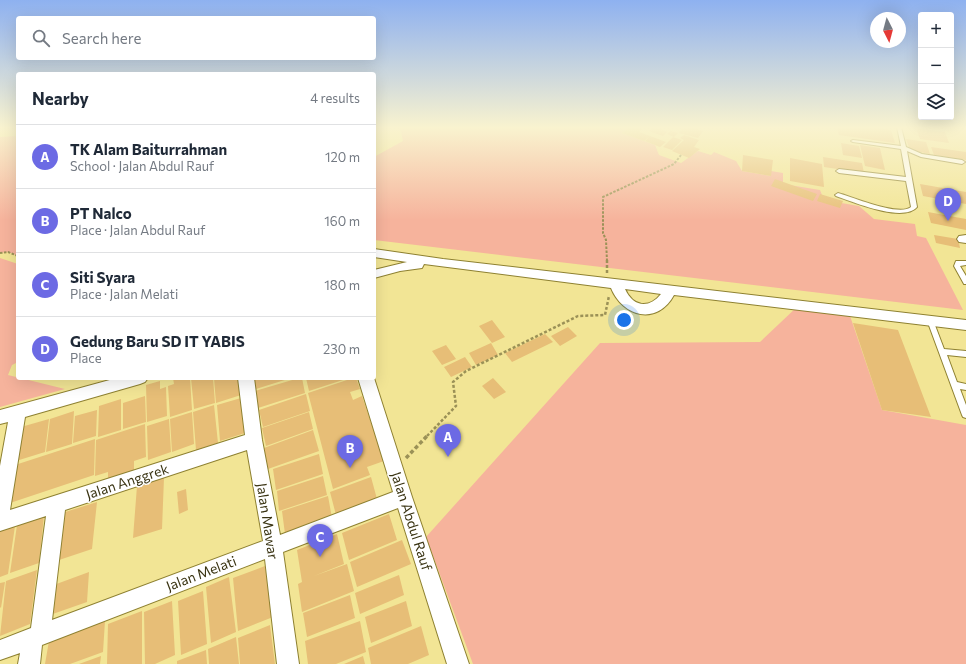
<!DOCTYPE html>
<meta charset="utf-8">
<style>
body{margin:0;font-family:Commissioner,sans-serif;background:#f2f2f3;color:#1f2937}
.controls{position:absolute;right:12px;top:12px;display:grid;overflow:hidden;border-radius:4px;box-shadow:0 4px 16px #0002}
.controls button{width:36px;height:36px;display:grid;place-items:center;padding:0;border:0;border-bottom:1px solid #e0e1e3;background:#fff;color:#1f2937;font:20px sans-serif}
.compass{position:absolute;left:870px;top:12px;width:36px;height:36px;border-radius:50%;background:#fff;box-shadow:0 4px 16px #0002;rotate:174deg}
.you{position:absolute;left:624px;top:320px;width:14px;height:14px;margin:-10px;border:3px solid #fff;border-radius:50%;background:#1a73e8;box-shadow:0 0 0 6px #1a73e833}
.badge{display:grid;place-items:center;width:26px;height:26px;border-radius:50%;background:#6c6ae4;color:#fff;font-size:13px;font-weight:700}
.pin{position:absolute;translate:-50% -33px;filter:drop-shadow(0 1px 2px #0008)}
.pin::after{content:'';position:absolute;top:21px;width:14px;height:12px;background:inherit;clip-path:polygon(0 0,100% 0,50% 100%)}
.list{margin:0;padding:0;list-style:none}
h2{display:flex;justify-content:space-between;align-items:center;height:52px;margin:0;padding:0 16px;font-size:17px}
h2 small{font-size:13px;font-weight:400;color:#747a83}
.list li{display:grid;grid-template-columns:26px 1fr auto;gap:12px;align-items:center;box-sizing:border-box;height:64px;padding:0 16px;border-top:1px solid #e0e1e3}
.list b{display:block;font-size:15px;white-space:nowrap}
.list p{margin:0;font-size:13px;white-space:nowrap;color:#747a83}
.list em{font-size:13px;font-style:normal;color:#747a83}
.icon{flex:none;width:22px;height:22px;fill:none;stroke:currentColor;stroke-width:2;stroke-linecap:round;stroke-linejoin:round}
.map{position:relative;flex:none;width:966px;height:664px;overflow:hidden}
.search{position:absolute;background:#fff;box-shadow:0 4px 16px #0002;left:16px;top:16px;width:360px;height:44px;display:flex;align-items:center;gap:10px;box-sizing:border-box;padding:0 14px;border-radius:4px;color:#747a83;font-size:15px}
.panel{position:absolute;background:#fff;box-shadow:0 4px 16px #0002;left:16px;top:72px;width:360px;height:308px;border-radius:4px}
.map>svg:first-child{display:block}
.green{fill:#f6b39c}
.building{fill:#e7be77}
.lines{fill:none;stroke-linecap:round;stroke-linejoin:round}
.service-casing{stroke:#8e8131;stroke-width:2}
.minor-casing{stroke:#8e8131;stroke-width:2}
.path-far2{stroke:#9b9157;stroke-width:2;stroke-dasharray:2.5 1.5;stroke-linecap:butt}
.path-far1{stroke:#9b9157;stroke-width:2.5;stroke-dasharray:3 2;stroke-linecap:butt}
.path{stroke:#9b9157;stroke-width:3.5;stroke-dasharray:4 2.5;stroke-linecap:butt}
.service{fill:#fff;fill-rule:evenodd}
.minor{fill:#fff;fill-rule:evenodd}
.labels{text-anchor:middle;dominant-baseline:central;stroke-width:3;stroke-linejoin:round;paint-order:stroke}
.near-street-label{font-size:14px;fill:#3a3413;stroke:#fff}
</style>
<div class="map">
<svg width="966" height="664" viewBox="0 0 966 664">
<rect width="100%" height="100%" fill="#f2e595"/>
<path class="green" d="M 400,127 L 629,127 L 622,133 L 655,145 L 659,155 L 681,163 L 698,151 L 711,155 L 714,152 L 736,161 L 742,171 L 771,176 L 771,171 L 783,173 L 783,184 L 820,190 L 824,200 L 859,206 L 874,219 L 915,224 L 917,236 L 926,238 L 963,310 L 374,240 L 374,157 L 403,141 Z
M 18,136 L 18,256 L 8,252 L 0,253 L 0,137 Z
M 0,258 L 18,264 L 18,362 L 12,365 L 8,375 L 65,389 L 0,407 Z
M 798,306 L 848,310 L 882,410 L 966,425 L 966,664 L 473,664 L 426,537 L 600,343 L 760,342 Z"/>
<path class="building" d="M 629,127 L 642,129 L 639,132 L 650,136 L 644,141 L 622,133 Z
M 653,127 L 654,127 L 667,132 L 663,136 L 649,131 Z
M 683,127 L 691,127 L 703,131 L 698,138 L 679,133 Z
M 837,127 L 870,127 L 891,130 L 895,143 L 839,135 Z
M 916,128 L 945,132 L 949,143 L 920,139 Z
M 671,131 L 678,133 L 674,137 L 667,134 Z
M 684,135 L 699,140 L 694,147 L 700,149 L 689,158 L 672,151 L 684,140 L 680,138 Z
M 650,136 L 666,142 L 660,147 L 645,141 Z
M 673,137 L 682,140 L 672,150 L 663,147 Z
M 906,139 L 926,142 L 930,154 L 910,150 Z
M 841,143 L 859,146 L 862,158 L 843,155 Z
M 860,145 L 880,148 L 885,170 L 865,166 Z
M 931,147 L 966,152 L 966,160 L 934,155 Z
M 743,155 L 773,160 L 771,176 L 742,171 Z
M 823,157 L 862,163 L 864,173 L 824,167 Z
M 790,158 L 822,164 L 824,187 L 790,181 Z
M 775,179 L 817,194 L 813,201 L 771,186 Z
M 920,184 L 966,192 L 966,204 L 923,196 Z
M 820,194 L 843,201 L 840,208 L 817,201 Z
M 928,212 L 966,219 L 966,230 L 931,223 Z
M 934,235 L 958,239 L 960,248 L 936,243 Z
M 492,320 L 505,337 L 492,343 L 479,326 Z
M 853,323 L 898,330 L 931,417 L 882,410 Z
M 568,327 L 577,336 L 560,346 L 551,336 Z
M 545,334 L 553,342 L 512,362 L 505,353 Z
M 491,343 L 498,355 L 476,365 L 469,353 Z
M 446,345 L 456,359 L 442,365 L 432,351 Z
M 465,357 L 472,367 L 451,377 L 444,367 Z
M 173,378 L 190,378 L 192,410 L 170,417 L 168,386 L 174,384 Z
M 191,378 L 213,378 L 215,403 L 194,409 Z
M 214,378 L 239,378 L 241,395 L 216,403 Z
M 254,378 L 291,378 L 256,389 Z
M 299,378 L 302,378 L 305,393 L 258,408 L 255,391 Z
M 306,378 L 349,378 L 309,391 Z
M 353,378 L 356,378 L 360,389 L 350,392 L 353,400 L 362,396 L 384,461 L 367,467 L 370,475 L 333,489 L 308,393 Z
M 493,378 L 506,392 L 494,399 L 482,386 Z
M 160,381 L 160,389 L 166,387 L 167,416 L 147,422 L 146,385 Z
M 306,394 L 310,411 L 263,427 L 259,410 Z
M 145,396 L 146,422 L 123,429 L 123,403 Z
M 241,398 L 245,433 L 220,441 L 217,405 Z
M 121,399 L 121,430 L 98,437 L 99,406 Z
M 214,405 L 218,443 L 196,450 L 193,412 Z
M 97,410 L 96,436 L 73,443 L 75,416 Z
M 74,411 L 72,444 L 46,452 L 50,419 Z
M 192,412 L 194,444 L 172,452 L 170,419 Z
M 309,412 L 313,429 L 266,446 L 262,428 Z
M 49,419 L 45,452 L 16,461 L 21,427 Z
M 169,419 L 171,452 L 148,460 L 147,426 Z
M 145,424 L 146,457 L 134,461 L 134,471 L 108,480 L 108,472 L 95,476 L 96,440 Z
M 313,430 L 319,451 L 268,469 L 264,448 Z
M 95,439 L 94,475 L 10,503 L 15,465 Z
M 319,454 L 323,474 L 276,490 L 273,469 Z
M 323,476 L 327,495 L 279,511 L 277,491 Z
M 371,477 L 377,499 L 336,515 L 330,492 Z
M 164,478 L 162,529 L 133,538 L 137,486 Z
M 186,489 L 188,510 L 179,514 L 177,492 Z
M 328,496 L 332,518 L 285,534 L 282,511 Z
M 97,502 L 92,549 L 56,561 L 62,513 Z
M 389,514 L 397,540 L 349,560 L 342,533 Z
M 44,516 L 39,563 L 10,573 L 17,525 Z
M 15,526 L 8,574 L 0,577 L 0,531 Z
M 337,534 L 344,564 L 314,576 L 347,564 L 354,591 L 302,612 L 298,584 L 302,582 L 297,550 Z
M 402,540 L 411,564 L 357,587 L 350,562 Z
M 265,566 L 273,617 L 238,631 L 233,578 Z
M 37,570 L 30,624 L 0,636 L 6,581 Z
M 89,572 L 87,602 L 47,616 L 51,586 Z
M 399,575 L 404,595 L 360,614 L 355,593 Z
M 229,577 L 236,632 L 211,643 L 206,587 Z
M 5,582 L 1,608 L 0,607 L 0,583 Z
M 203,591 L 207,644 L 181,655 L 178,601 Z
M 350,595 L 355,618 L 307,637 L 303,613 Z
M 172,601 L 175,655 L 155,664 L 145,664 L 144,612 Z
M 406,601 L 412,626 L 371,643 L 365,617 Z
M 142,611 L 142,664 L 107,664 L 108,624 Z
M 105,621 L 103,652 L 70,664 L 45,664 L 49,641 Z
M 360,621 L 366,652 L 336,664 L 308,664 L 305,641 Z
M 270,625 L 275,664 L 240,664 L 238,638 Z
M 421,626 L 429,655 L 408,664 L 371,664 L 368,648 Z
M 236,637 L 239,664 L 209,664 L 208,649 Z
M 206,650 L 207,664 L 177,664 L 177,661 Z
M 101,656 L 100,664 L 79,664 Z
M 363,656 L 365,664 L 344,664 Z"/>
<g class="lines">
<defs>
<path id="service" d="M 897,127 L 901,127 L 906,147 L 922,154 L 962,160 L 965,162 L 962,164 L 921,157 L 907,151 L 917,207 C 903,223 853,202 836,196 L 835,195 L 838,193 C 853,197 899,217 911,207 L 906,181 L 839,173 L 836,171 L 839,169 L 906,177 L 901,149 L 853,142 L 851,141 L 853,140 L 901,146 Z
M 956,261 L 966,261 L 966,265 L 960,266 L 966,276 L 966,284 L 964,284 L 954,266 Z
M 930,317 L 933,320 L 944,349 L 966,351 L 966,357 L 947,355 L 957,382 L 966,384 L 966,390 L 960,389 L 966,405 L 966,418 L 963,417 L 962,415 L 927,320 Z"/>
<path id="minor" d="M 966,235 L 966,243 L 959,242 L 957,239 L 959,236 Z
M 374,249 L 443,259 L 966,320 L 966,330 L 674,295 C 657,326 623,317 611,288 L 424,264 L 422,268 L 400,271 L 374,278 L 374,270 L 407,262 L 374,257 ZM 625,289 L 661,294 C 649,309 633,307 625,289 Z
M 117,378 L 148,378 L 145,382 L 140,384 L 25,417 L 10,510 L 245,435 L 238,378 L 254,378 L 262,440 L 280,535 L 393,492 L 358,378 L 374,378 L 412,497 L 469,664 L 447,664 L 398,508 L 283,552 L 299,664 L 277,664 L 265,559 L 42,645 L 40,664 L 18,664 L 20,653 L 0,660 L 0,640 L 31,628 L 46,516 L 0,531 L 0,466 L 8,422 L 0,424 L 0,410 ZM 247,450 L 263,541 L 52,620 L 65,510 Z"/>
</defs>
<use href="#service" class="service-casing"/>
<use href="#minor" class="minor-casing"/>
<path class="path-far2" d="M 0,253 L 8,252 L 18,256
M 607,261 L 606,240 L 603,233 L 603,197 L 674,164 L 681,155"/>
<path class="path-far1" d="M 607,260 L 607,274
M 427,436 L 456,406 L 453,382 L 466,371 L 578,316 L 605,315 L 609,296"/>
<path class="path" d="M 406,458 L 428,435"/>
<use href="#service" class="service"/>
<use href="#minor" class="minor"/>
</g>
<linearGradient id="sky" x2="0" y2="1"><stop stop-color="#8eb1f0"/><stop offset="0.58" stop-color="#f9f3cf"/><stop offset="1" stop-color="#f9f3cf" stop-opacity="0"/></linearGradient>
<rect width="966" height="220" fill="url(#sky)"/>
<g class="labels">
<g class="near-street-label">
<text transform="translate(127 481) rotate(-18)">Jalan Anggrek</text>
<text transform="translate(268 521) rotate(81)">Jalan Mawar</text>
<text transform="translate(412 521) rotate(72)">Jalan Abdul Rauf</text>
<text transform="translate(201 573) rotate(-21)">Jalan Melati</text>
</g>
</g>
</svg>
<div class="controls">
<button>+</button>
<button>−</button>
<button><svg class="icon" aria-label="layers" viewBox="0 0 24 24"><path d="M12 4l9 5-9 5-9-5zM3 14l9 5 9-5"/></svg></button>
</div>
<svg class="compass" viewBox="-18 -18 36 36"><path d="M0-13l5 13h-10z" fill="#e53935"/><path d="M0 13l5-13h-10z" fill="#747a83"/></svg>
<div class="you"></div>
<div class="pin badge" style="left:448px;top:457px">A</div>
<div class="pin badge" style="left:350px;top:468px">B</div>
<div class="pin badge" style="left:320px;top:557px">C</div>
<div class="pin badge" style="left:948px;top:221px">D</div>
<div class="search"><svg class="icon" aria-label="search" viewBox="0 0 24 24"><circle cx="10" cy="10" r="6"/><path d="M15 15l6 6"/></svg>Search here</div>
<section class="panel">
<h2>Nearby<small>4 results</small></h2>
<ul class="list">
<li><span class="badge">A</span><div><b>TK Alam Baiturrahman</b><p>School · Jalan Abdul Rauf</p></div><em>120 m</em></li>
<li><span class="badge">B</span><div><b>PT Nalco</b><p>Place · Jalan Abdul Rauf</p></div><em>160 m</em></li>
<li><span class="badge">C</span><div><b>Siti Syara</b><p>Place · Jalan Melati</p></div><em>180 m</em></li>
<li><span class="badge">D</span><div><b>Gedung Baru SD IT YABIS</b><p>Place</p></div><em>230 m</em></li>
</ul>
</section>
</div>
